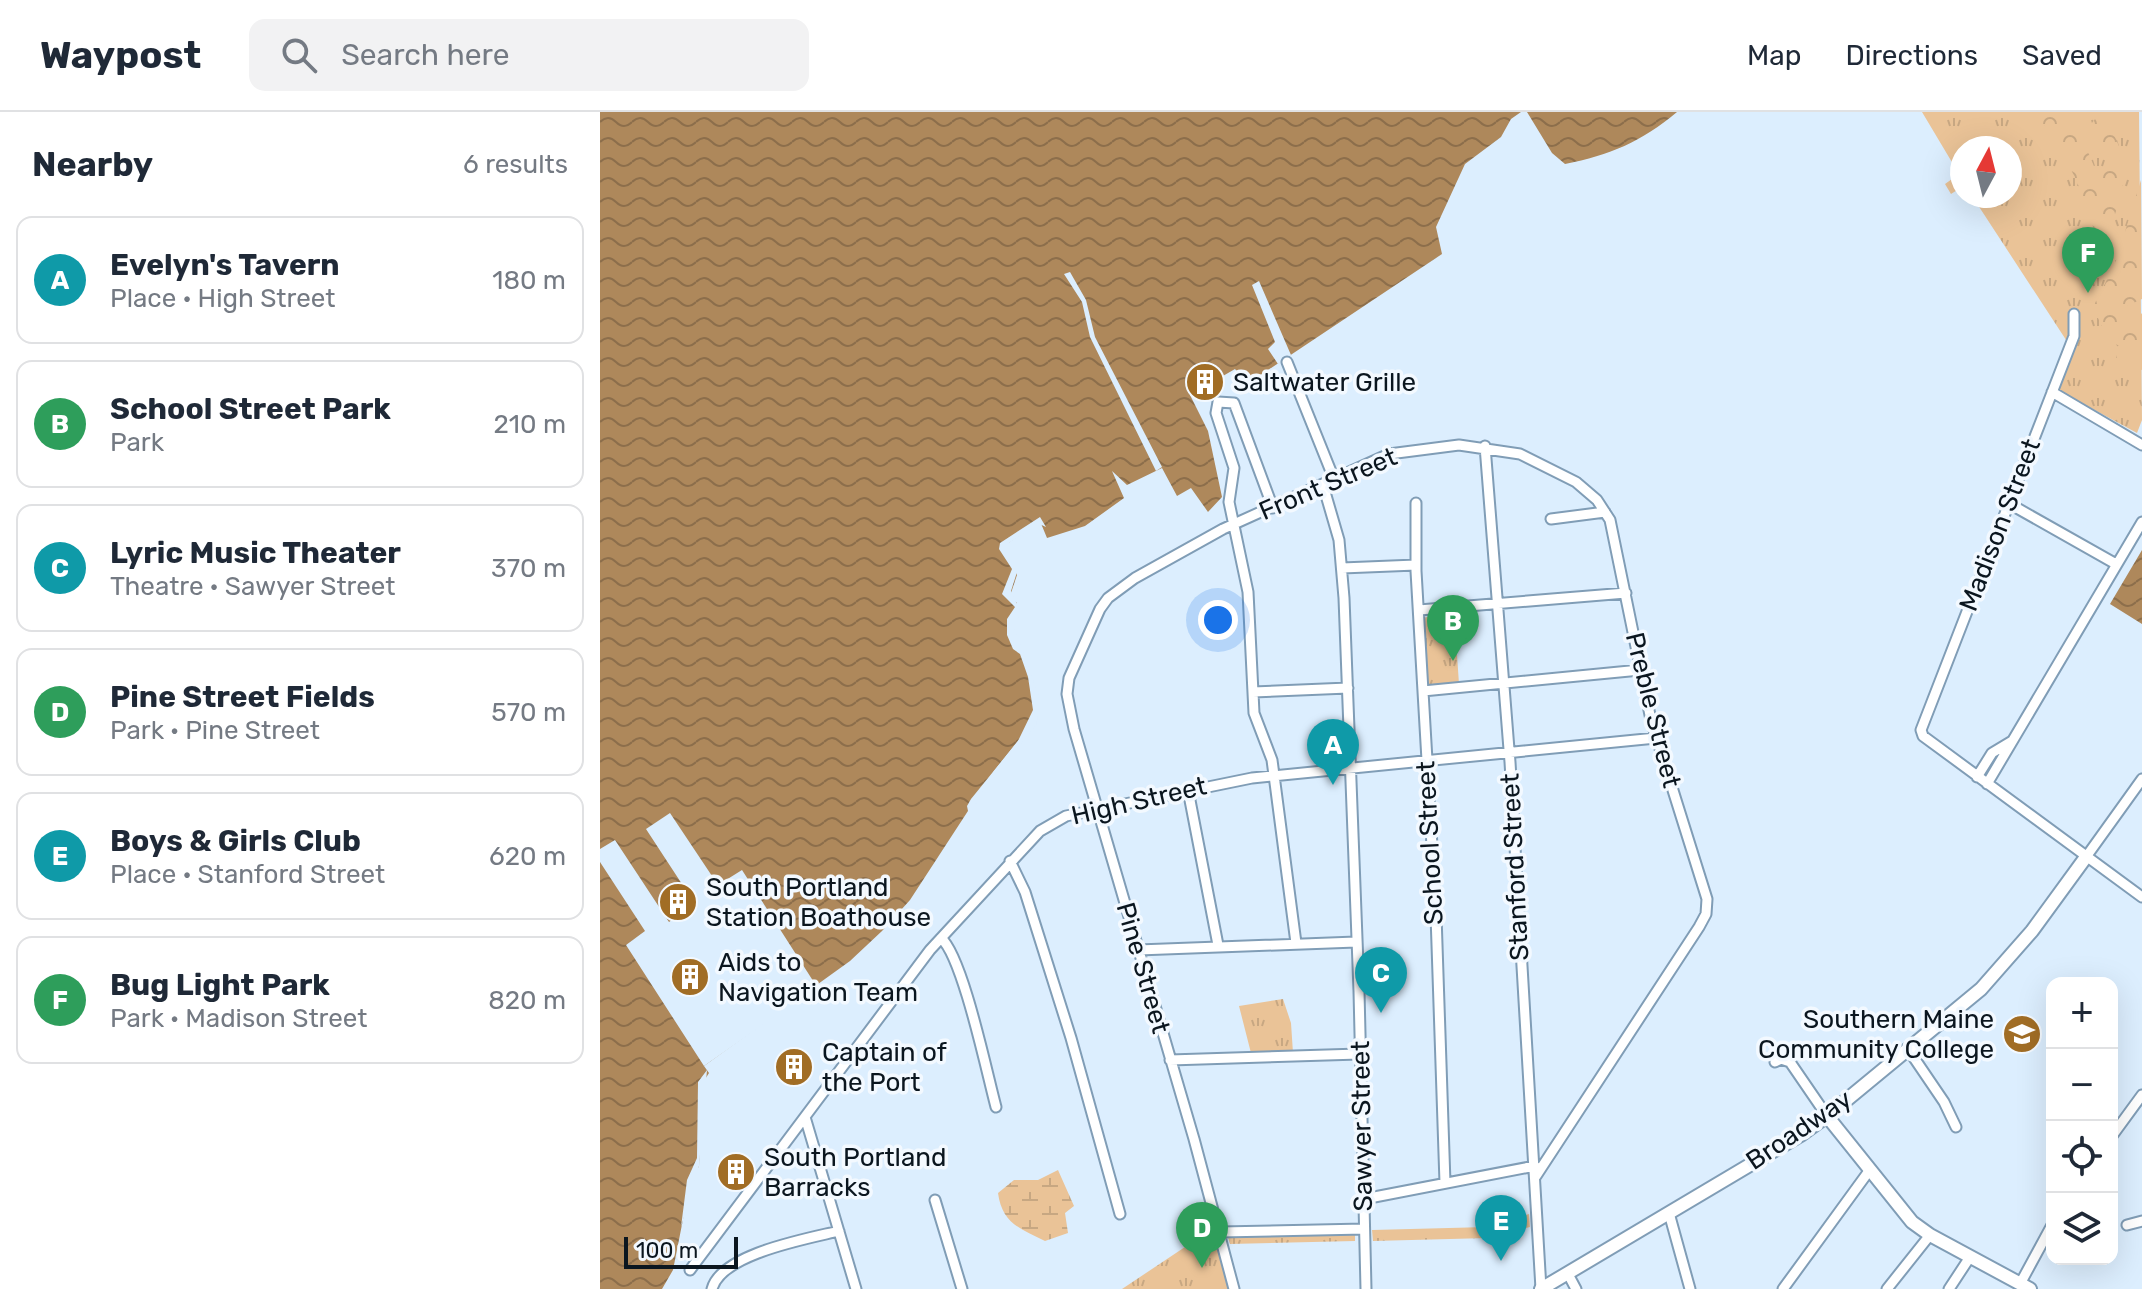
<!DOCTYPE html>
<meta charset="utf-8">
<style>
body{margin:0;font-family:Rubik,sans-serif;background:#f2f2f3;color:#1f2937}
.controls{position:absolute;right:24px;bottom:24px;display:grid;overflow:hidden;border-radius:16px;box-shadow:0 8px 32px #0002}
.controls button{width:72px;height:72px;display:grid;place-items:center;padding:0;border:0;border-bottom:2px solid #e0e1e3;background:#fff;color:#1f2937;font:40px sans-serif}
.compass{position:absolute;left:1350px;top:24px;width:72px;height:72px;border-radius:50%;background:#fff;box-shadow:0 8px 32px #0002;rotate:7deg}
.scale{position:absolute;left:24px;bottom:20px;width:114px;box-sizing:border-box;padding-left:8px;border:4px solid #0b161f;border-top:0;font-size:22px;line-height:28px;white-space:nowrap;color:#0b161f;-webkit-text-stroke:6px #f3f9ff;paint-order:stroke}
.you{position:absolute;left:618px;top:508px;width:28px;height:28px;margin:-20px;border:6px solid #fff;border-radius:50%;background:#1a73e8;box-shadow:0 0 0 12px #1a73e833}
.badge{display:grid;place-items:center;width:52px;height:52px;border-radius:50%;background:#a16d25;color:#fff;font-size:26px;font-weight:700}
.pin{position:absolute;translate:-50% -66px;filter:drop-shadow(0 2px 4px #0008)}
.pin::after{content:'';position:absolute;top:42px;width:28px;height:24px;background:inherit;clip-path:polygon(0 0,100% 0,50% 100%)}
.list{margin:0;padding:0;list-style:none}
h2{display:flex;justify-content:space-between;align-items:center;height:104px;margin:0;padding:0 32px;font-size:34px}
h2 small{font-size:26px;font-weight:400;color:#747a83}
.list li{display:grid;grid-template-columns:52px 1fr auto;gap:24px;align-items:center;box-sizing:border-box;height:128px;margin:0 16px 16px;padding:0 16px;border:2px solid #e0e1e3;border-radius:16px}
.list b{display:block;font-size:30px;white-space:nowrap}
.list p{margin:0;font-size:26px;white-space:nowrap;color:#747a83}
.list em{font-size:26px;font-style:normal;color:#747a83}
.icon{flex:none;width:44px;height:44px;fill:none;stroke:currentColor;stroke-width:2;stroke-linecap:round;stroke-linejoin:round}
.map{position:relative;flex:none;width:1542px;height:1177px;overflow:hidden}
header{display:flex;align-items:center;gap:48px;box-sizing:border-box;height:112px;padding:0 40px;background:#fff;border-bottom:2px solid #e0e1e3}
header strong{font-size:38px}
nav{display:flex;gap:44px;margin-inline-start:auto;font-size:28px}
.search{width:560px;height:72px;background:#f2f2f3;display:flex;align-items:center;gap:20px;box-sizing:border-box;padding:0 28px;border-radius:16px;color:#747a83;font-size:30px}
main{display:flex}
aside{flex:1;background:#fff}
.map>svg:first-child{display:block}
.grass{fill:url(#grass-tufts)}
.forest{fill:url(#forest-crowns)}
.wetland{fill:url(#wetland-marsh)}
.water{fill:url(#water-waves)}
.pier{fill:#dceefe}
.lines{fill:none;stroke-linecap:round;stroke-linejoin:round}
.street-casing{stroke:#809db6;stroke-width:13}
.secondary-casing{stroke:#809db6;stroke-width:16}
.street{stroke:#fff;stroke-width:9}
.secondary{stroke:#fff;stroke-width:12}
.labels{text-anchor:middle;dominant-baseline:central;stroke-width:7;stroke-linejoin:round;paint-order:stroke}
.poi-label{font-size:26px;fill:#0b161f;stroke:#f3f9ff;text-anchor:start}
.street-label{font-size:26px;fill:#0b161f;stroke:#f3f9ff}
</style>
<header>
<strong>Waypost</strong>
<div class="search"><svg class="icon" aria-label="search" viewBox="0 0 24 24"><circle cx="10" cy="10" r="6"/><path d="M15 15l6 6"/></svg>Search here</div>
<nav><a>Map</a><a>Directions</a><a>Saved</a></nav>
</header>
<main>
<aside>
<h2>Nearby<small>6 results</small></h2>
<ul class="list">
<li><span class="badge" style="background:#0f9aa8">A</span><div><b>Evelyn's Tavern</b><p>Place · High Street</p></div><em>180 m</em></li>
<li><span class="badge" style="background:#2e9e5b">B</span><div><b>School Street Park</b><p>Park</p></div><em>210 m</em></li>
<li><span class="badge" style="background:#0f9aa8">C</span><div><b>Lyric Music Theater</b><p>Theatre · Sawyer Street</p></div><em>370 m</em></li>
<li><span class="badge" style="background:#2e9e5b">D</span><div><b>Pine Street Fields</b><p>Park · Pine Street</p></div><em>570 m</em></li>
<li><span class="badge" style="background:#0f9aa8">E</span><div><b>Boys &amp; Girls Club</b><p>Place · Stanford Street</p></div><em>620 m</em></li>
<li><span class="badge" style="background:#2e9e5b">F</span><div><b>Bug Light Park</b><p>Park · Madison Street</p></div><em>820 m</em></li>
</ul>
</aside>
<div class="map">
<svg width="1542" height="1177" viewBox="0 0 1542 1177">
<defs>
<pattern id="grass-tufts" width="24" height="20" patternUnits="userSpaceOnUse" patternTransform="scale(2)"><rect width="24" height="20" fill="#eac397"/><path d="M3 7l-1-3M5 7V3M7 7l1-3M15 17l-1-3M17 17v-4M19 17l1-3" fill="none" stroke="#c7a782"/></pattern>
<pattern id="forest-crowns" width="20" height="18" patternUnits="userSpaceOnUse" patternTransform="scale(2)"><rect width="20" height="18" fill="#eac397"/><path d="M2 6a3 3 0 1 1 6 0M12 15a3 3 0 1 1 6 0" fill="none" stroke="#c7a782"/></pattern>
<pattern id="wetland-marsh" width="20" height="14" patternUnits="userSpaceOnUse" patternTransform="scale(2)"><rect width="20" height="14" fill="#eac397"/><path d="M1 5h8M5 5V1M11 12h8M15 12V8" fill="none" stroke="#c7a782"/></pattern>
<pattern id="water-waves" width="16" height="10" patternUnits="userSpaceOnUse" patternTransform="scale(2)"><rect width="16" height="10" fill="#ae885b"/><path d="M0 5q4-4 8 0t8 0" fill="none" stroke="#8c6e4b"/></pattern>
</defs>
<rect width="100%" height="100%" fill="#dceefe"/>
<path class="grass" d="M 1322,0 L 1539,0 L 1542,308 L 1537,321 L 1454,276 L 1470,234 L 1372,84 L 1410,84 L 1410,36 L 1362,36 L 1362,75 L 1351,82 L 1345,72 L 1359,62 Z
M 854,499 L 859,572 L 831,575 L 827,570 L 823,506 Z
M 683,887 L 691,911 L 693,941 L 651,941 L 639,894 Z
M 929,1102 L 930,1115 L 888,1126 L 773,1129 L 772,1118 L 887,1115 Z
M 755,1122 L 755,1129 L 630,1132 L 628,1125 Z
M 616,1123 L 628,1177 L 522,1177 L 588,1133 Z"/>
<path class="forest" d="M 1435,0 L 1478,0 L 1488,40 L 1501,71 L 1510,37 L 1487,17 L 1500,1 C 1540,56 1522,78 1503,137 L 1499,136 C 1483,76 1471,51 1435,0 Z
M 1541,68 L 1542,187 L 1527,194 L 1528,218 L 1542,201 L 1542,258 L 1515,251 L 1519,234 L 1507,226 L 1493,195 L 1515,152 Z"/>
<path class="wetland" d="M 458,1058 L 474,1094 L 465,1101 L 468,1121 L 445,1129 C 420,1117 402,1111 398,1081 L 414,1068 L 438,1068 Z"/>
<path class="water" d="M 0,0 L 921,0 L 911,7 L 901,25 L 865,52 L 836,115 L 842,142 L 647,272 L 635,257 L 590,283 L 608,319 L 622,385 L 608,400 L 591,376 L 577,384 L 562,356 L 527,373 L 512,359 L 524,386 L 485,414 L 447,426 L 440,409 L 404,434 L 417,463 L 410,484 L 417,491 L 412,516 L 436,584 L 433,610 L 394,659 L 310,788 L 282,819 L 250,849 L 104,954 L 109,961 L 102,972 L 99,1054 L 90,1072 L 73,1158 L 62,1177 L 0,1177 Z
M 927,0 L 1077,0 C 1041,30 1010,43 965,52 L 952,41 Z
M 1542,438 L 1542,512 L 1510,492 Z"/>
<path class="pier" d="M 470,160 L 486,188 L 495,225 L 562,355 L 556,359 L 490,225 L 482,190 L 464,162 Z
M 659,169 L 691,243 L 678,252 L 668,237 L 675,230 L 652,173 Z
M 440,405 L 446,415 L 439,412 L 409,431 L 407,436 L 418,457 L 411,479 L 421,500 L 414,515 L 439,585 L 438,604 L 436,613 L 383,679 L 369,704 L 367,694 L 371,687 L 418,629 L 433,598 L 428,565 L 420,542 L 413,537 L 407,523 L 407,507 L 415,495 L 402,482 L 412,457 L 399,437 L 400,431 Z
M 70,701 L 118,773 L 142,758 L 217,875 L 104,954 L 26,833 L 45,819 L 0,750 L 0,737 L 15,728 L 69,810 L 95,792 L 46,717 Z
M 107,958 L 99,1054 L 81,1115 L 87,1068 L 97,1046 L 98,970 Z"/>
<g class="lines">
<defs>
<path id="street" d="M 1474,202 L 1474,224 L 1321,618 L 1323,624 L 1542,785
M 687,250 L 734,367
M 1452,280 L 1542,333
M 885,334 L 910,650 L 941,1177
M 723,373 L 739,428 L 744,486 L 759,879 L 766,1177
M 816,391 L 816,459 L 836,803 L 845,1071
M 1408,391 L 1516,452
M 673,396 L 634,291 L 618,290 L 616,301 L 634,356 L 629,390 L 648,480 L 654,601 L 672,648 L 696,831
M 951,407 L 1005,400
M 742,456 L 816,453
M 819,498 L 1026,481
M 823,579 L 1040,558
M 653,580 L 748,576
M 1377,665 L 1392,641 L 1412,629
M 1387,672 L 1542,410
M 588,678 L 618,833
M 1486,745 L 1542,667
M 410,749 L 425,780 L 471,926 L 520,1102
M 341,826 C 363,845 387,962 396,995
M 538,838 L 756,830
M 1308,937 L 1344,990 L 1356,1015
M 570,948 L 759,942
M 1175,950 L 1181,947 L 1190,950 L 1227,1004
M 205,1005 L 256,1177
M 1512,1024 L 1542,983
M 764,1087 L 935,1054
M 335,1088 L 362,1177
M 1069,1101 L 1090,1177
M 1527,1113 L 1542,1109
M 620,1120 L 764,1117
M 90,1158 L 330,838 L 440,719 L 466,704 L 652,666 L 1056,626
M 968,1162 L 976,1177
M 1420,1172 L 1452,1113
M 112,1177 C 121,1142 206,1127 239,1119
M 634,1177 L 594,1027 L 474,617 L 467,582 L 469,566 L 500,497 L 508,486 L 535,466 L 623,417 L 789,342 L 859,333 L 920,342 L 976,370 L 997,388 L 1010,408 L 1051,608 L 1107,787 L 1106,802 L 1099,815 L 936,1064
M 1183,1177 L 1269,1059
M 1287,1177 L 1330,1123
M 1349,1177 L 1370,1145"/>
<path id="secondary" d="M 1227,1004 L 1312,1110 L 1330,1123 L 1430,1177
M 941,1177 L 1202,1022 L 1227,1004 L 1381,877 L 1432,819 L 1486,745"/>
</defs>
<use href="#street" class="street-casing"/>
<use href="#secondary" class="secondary-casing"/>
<use href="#street" class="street"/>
<use href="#secondary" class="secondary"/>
</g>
<defs>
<symbol id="building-disc" viewBox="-11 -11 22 22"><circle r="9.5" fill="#a16d25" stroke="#f3f9ff"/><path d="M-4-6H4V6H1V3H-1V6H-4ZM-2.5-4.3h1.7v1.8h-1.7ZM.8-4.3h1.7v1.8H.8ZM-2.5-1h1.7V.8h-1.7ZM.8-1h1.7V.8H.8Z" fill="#fff"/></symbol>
<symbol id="university-disc" viewBox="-11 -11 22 22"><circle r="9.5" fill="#a16d25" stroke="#f3f9ff"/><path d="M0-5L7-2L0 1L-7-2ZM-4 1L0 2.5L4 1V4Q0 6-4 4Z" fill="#fff"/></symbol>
</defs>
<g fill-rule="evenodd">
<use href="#building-disc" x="583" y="248" width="44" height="44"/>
<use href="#building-disc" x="56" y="768" width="44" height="44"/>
<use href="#building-disc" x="68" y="843" width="44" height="44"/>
<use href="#university-disc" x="1400" y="900" width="44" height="44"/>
<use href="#building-disc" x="172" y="933" width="44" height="44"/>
<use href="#building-disc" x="114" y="1038" width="44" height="44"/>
</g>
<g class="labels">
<g class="poi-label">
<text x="633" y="270">Saltwater Grille</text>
<text x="106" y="775">South Portland<tspan x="106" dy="30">Station Boathouse</tspan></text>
<text x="118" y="850">Aids to<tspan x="118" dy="30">Navigation Team</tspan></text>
<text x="1394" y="907" text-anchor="end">Southern Maine<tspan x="1394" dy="30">Community College</tspan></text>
<text x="222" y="940">Captain of<tspan x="222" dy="30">the Port</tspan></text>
<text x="164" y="1045">South Portland<tspan x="164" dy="30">Barracks</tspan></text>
</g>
<g class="street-label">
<text transform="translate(728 372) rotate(-23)">Front Street</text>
<text transform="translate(1400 413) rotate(-69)">Madison Street</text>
<text transform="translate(1053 598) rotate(76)">Preble Street</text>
<text transform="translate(539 689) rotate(-13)">High Street</text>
<text transform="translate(830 731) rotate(-93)">School Street</text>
<text transform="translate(915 755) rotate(-93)">Stanford Street</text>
<text transform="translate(543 856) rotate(74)">Pine Street</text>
<text transform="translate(762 1014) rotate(-91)">Sawyer Street</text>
<text transform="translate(1199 1018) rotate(-34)">Broadway</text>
</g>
</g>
</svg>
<div class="controls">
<button>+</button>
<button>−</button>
<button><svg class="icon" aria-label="locate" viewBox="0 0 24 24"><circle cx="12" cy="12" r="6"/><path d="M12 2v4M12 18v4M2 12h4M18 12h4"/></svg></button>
<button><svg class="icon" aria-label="layers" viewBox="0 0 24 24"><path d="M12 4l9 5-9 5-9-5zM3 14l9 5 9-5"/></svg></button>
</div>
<svg class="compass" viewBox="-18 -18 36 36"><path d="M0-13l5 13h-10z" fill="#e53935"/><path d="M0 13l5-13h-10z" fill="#747a83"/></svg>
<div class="scale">100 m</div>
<div class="you"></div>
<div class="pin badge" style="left:733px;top:673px;background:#0f9aa8">A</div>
<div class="pin badge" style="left:853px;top:549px;background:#2e9e5b">B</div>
<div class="pin badge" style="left:781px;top:901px;background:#0f9aa8">C</div>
<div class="pin badge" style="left:602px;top:1156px;background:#2e9e5b">D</div>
<div class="pin badge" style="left:901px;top:1149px;background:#0f9aa8">E</div>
<div class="pin badge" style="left:1488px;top:181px;background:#2e9e5b">F</div>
</div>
</main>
